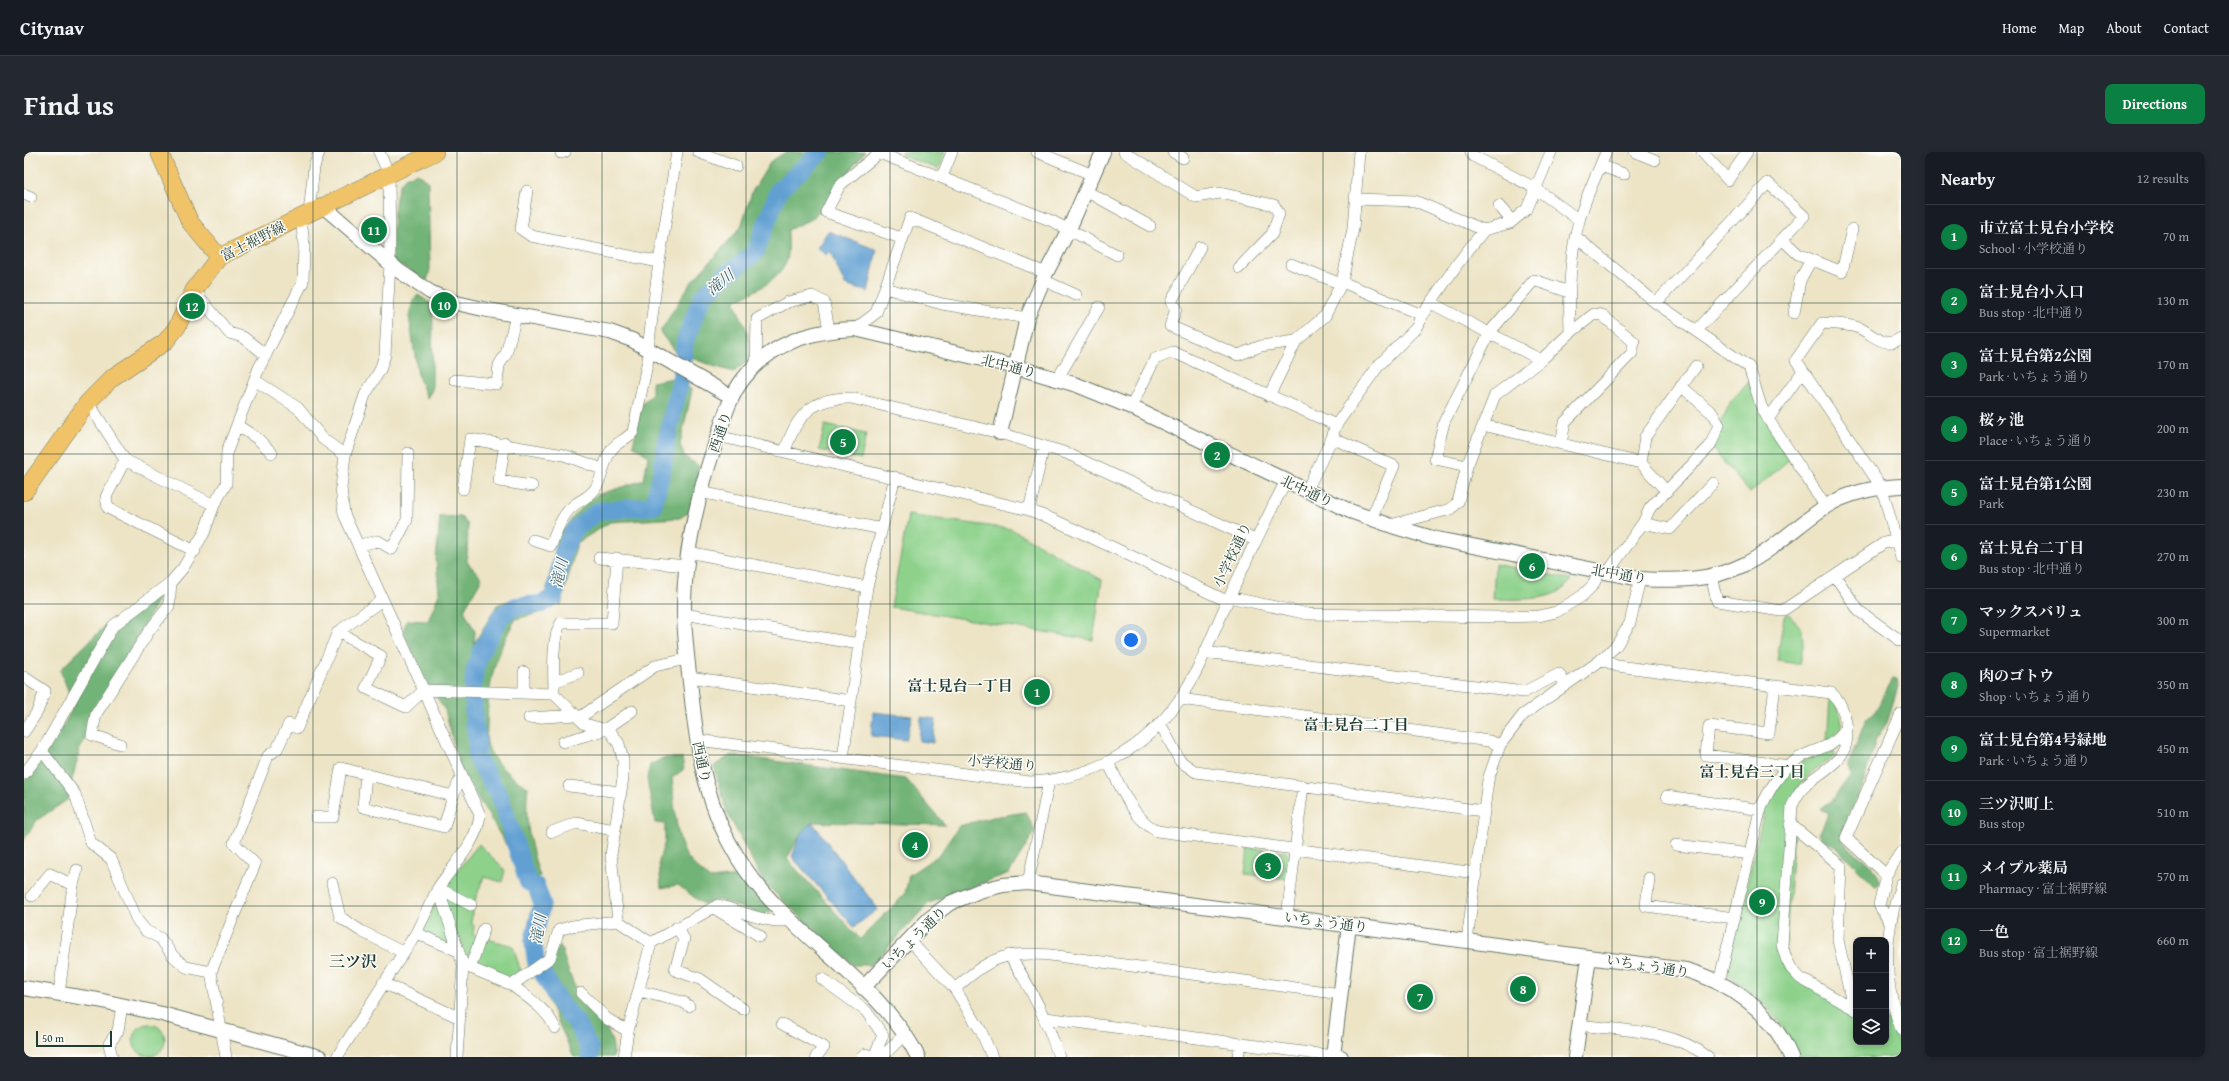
<!DOCTYPE html>
<meta charset="utf-8">
<style>
body{margin:0;font-family:"Gentium Book Plus","Noto Serif JP",serif;background:#242831;color:#f1f3f6}
.controls{position:absolute;right:12px;bottom:12px;display:grid;overflow:hidden;border-radius:8px;box-shadow:0 2px 6px #0003}
.controls button{width:36px;height:36px;display:grid;place-items:center;padding:0;border:0;border-bottom:1px solid #363941;background:#171b24;color:#f1f3f6;font:20px sans-serif}
.scale{position:absolute;left:12px;bottom:10px;width:76px;box-sizing:border-box;padding-left:4px;border:2px solid #1f3d34;border-top:0;font-size:11px;line-height:14px;white-space:nowrap;color:#1f3d34;-webkit-text-stroke:3px #fdfcf7;paint-order:stroke}
.you{position:absolute;left:1107px;top:488px;width:14px;height:14px;margin:-10px;border:3px solid #fff;border-radius:50%;background:#1a73e8;box-shadow:0 0 0 6px #1a73e833}
.badge{display:grid;place-items:center;width:26px;height:26px;border-radius:50%;background:#0b8043;color:#fff;font-size:13px;font-weight:700}
.pin{position:absolute;translate:-50% -50%;border:2px solid #fff;box-shadow:0 1px 4px #0006}
.list{margin:0;padding:0;list-style:none}
h2{display:flex;justify-content:space-between;align-items:center;height:52px;margin:0;padding:0 16px;font-size:17px}
h2 small{font-size:13px;font-weight:400;color:#9ea1a6}
.list li{display:grid;grid-template-columns:26px 1fr auto;gap:12px;align-items:center;box-sizing:border-box;height:64px;padding:0 16px;border-top:1px solid #363941}
.list b{display:block;font-size:15px;white-space:nowrap}
.list p{margin:0;font-size:13px;white-space:nowrap;color:#9ea1a6}
.list em{font-size:13px;font-style:normal;color:#9ea1a6}
.icon{flex:none;width:22px;height:22px;fill:none;stroke:currentColor;stroke-width:2;stroke-linecap:round;stroke-linejoin:round}
.map{position:relative;flex:none;width:1877px;height:905px;overflow:hidden;border-radius:8px}
header{display:flex;align-items:center;gap:24px;box-sizing:border-box;height:56px;padding:0 20px;background:#171b24;border-bottom:1px solid #363941}
header strong{font-size:19px}
nav{display:flex;gap:22px;margin-inline-start:auto;font-size:14px}
.intro{display:flex;align-items:center;justify-content:space-between;box-sizing:border-box;height:96px;padding:0 24px}
h1{margin:0;font-size:28px}
.button{padding:10px 18px;border-radius:8px;background:#0b8043;color:#fff;font-size:14px;font-weight:700}
main{display:flex;gap:24px;padding:0 24px}
aside{flex:1;background:#171b24;border-radius:8px;box-shadow:0 2px 6px #0003}
.map>svg:first-child{display:block}
.green{fill:#8dd18b;stroke:#568760}
.forest{fill:#72b377;stroke:#487856}
.water{fill:#62a0d3;stroke:#406e84}
.lines{fill:none;stroke-linecap:round;stroke-linejoin:round}
.river{stroke:#62a0d3;stroke-width:18}
.minor-casing{stroke:#677767;stroke-width:12}
.tertiary-casing{stroke:#677767;stroke-width:16}
.primary-casing{stroke:#677767;stroke-width:18}
.minor{stroke:#fff;stroke-width:11}
.tertiary{stroke:#fff;stroke-width:14}
.primary{stroke:#f1c369;stroke-width:17}
.grid{fill:none;stroke:#1f3d34;stroke-width:1;stroke-opacity:0.55}
.labels{text-anchor:middle;dominant-baseline:central;stroke-width:3;stroke-linejoin:round;paint-order:stroke}
.street-label{font-size:14px;fill:#1f3d34;stroke:#fdfcf7}
.water-label{font-size:15px;font-style:italic;fill:#36606c;stroke:#fdfcf7}
.neighbourhood-label{font-size:15px;font-weight:bold;fill:#1f3d34;stroke:#fdfcf7}
.quarter-label{font-size:16px;font-weight:bold;fill:#1f3d34;stroke:#fdfcf7}
</style>
<header>
<strong>Citynav</strong>
<nav><a>Home</a><a>Map</a><a>About</a><a>Contact</a></nav>
</header>
<div class="intro"><h1>Find us</h1><a class="button">Directions</a></div>
<main>
<div class="map">
<svg width="1877" height="905" viewBox="0 0 1877 905">
<rect width="100%" height="100%" fill="#fdfcf7"/>
<filter id="ink" filterUnits="userSpaceOnUse"><feTurbulence type="fractalNoise" baseFrequency=".025" numOctaves="2"/><feDisplacementMap in="SourceGraphic" scale="8" xChannelSelector="R" yChannelSelector="G"/><feConvolveMatrix kernelMatrix="1 2 1 2 8 2 1 2 1" color-interpolation-filters="sRGB"/></filter>
<filter id="wash" filterUnits="userSpaceOnUse"><feTurbulence type="fractalNoise" baseFrequency=".012" numOctaves="4" result="noise"/><feDisplacementMap in="SourceGraphic" scale="16" xChannelSelector="R" yChannelSelector="G"/><feGaussianBlur stdDeviation="0.9" result="paint"/><feColorMatrix in="noise" values="0 0 0 0 0 0 0 0 0 0 0 0 0 0 0 0 0 1.4 0 .05"/><feComposite in="paint" operator="in"/></filter>
<g filter="url(#wash)">
<rect width="100%" height="100%" fill="#ede4c6"/>
<path class="green" d="M 877,0 L 921,0 L 915,17 L 878,4 Z
M 1725,230 L 1766,307 L 1726,341 L 1686,294 L 1707,249 Z
M 801,273 L 842,282 L 837,307 L 795,298 Z
M 884,363 L 987,377 L 1078,428 L 1069,488 L 867,455 Z
M 1471,412 L 1547,427 C 1537,451 1490,447 1469,447 Z
M 1764,461 L 1778,477 L 1779,494 L 1776,512 L 1753,509 L 1760,464 Z
M 1806,546 C 1813,551 1821,569 1816,577 C 1814,582 1807,587 1803,590 Z
M 1809,597 L 1811,604 L 1789,619 L 1773,636 L 1760,814 L 1832,862 L 1832,890 L 1862,890 L 1862,868 L 1865,868 L 1877,895 L 1877,905 L 1775,905 L 1758,874 L 1741,853 L 1702,820 L 1741,656 L 1754,629 L 1779,609 Z
M 455,692 L 481,718 L 478,730 L 460,725 L 451,748 L 447,770 L 450,774 L 449,783 L 489,794 L 497,820 L 489,830 L 443,811 L 396,780 L 424,730 Z
M 1224,696 L 1262,700 L 1267,705 L 1264,727 L 1221,722 Z
M109 888a16 16 0 1 1 32 0a16 16 0 1 1-32 0Z"/>
<path class="forest" d="M 762,0 L 841,0 L 789,66 L 764,78 C 764,86 765,95 764,103 C 761,127 731,139 710,149 L 723,179 L 725,208 L 710,220 L 689,214 L 651,200 L 636,180 L 666,132 L 717,75 L 728,40 L 747,9 Z
M 393,21 L 404,30 L 406,117 L 403,129 L 368,108 C 369,90 367,37 381,26 C 385,24 390,23 393,21 Z
M 394,143 L 409,153 L 408,238 L 403,246 L 394,224 L 385,164 L 389,149 Z
M 649,226 L 668,238 L 656,293 L 661,305 L 675,314 L 668,358 L 656,366 L 586,370 L 553,391 L 537,453 L 521,445 L 534,384 L 555,358 L 573,343 L 620,328 L 624,304 L 609,293 L 618,252 L 628,243 L 628,230 Z
M 416,364 L 437,365 L 444,373 L 443,410 L 458,426 L 440,458 L 451,480 L 450,492 L 473,453 L 489,447 L 505,449 L 522,459 L 492,467 C 471,500 464,533 463,572 C 463,578 462,585 463,591 C 467,609 488,627 504,635 C 500,666 506,694 516,724 L 502,726 L 435,614 L 421,558 L 403,531 L 379,479 L 383,468 L 404,469 L 415,442 L 412,408 Z
M 137,438 L 134,447 L 56,597 L 43,648 L 13,668 L 0,688 L 0,630 L 33,586 L 50,553 L 36,518 L 79,476 Z
M 1868,527 L 1873,528 L 1874,534 L 1863,571 L 1852,587 L 1838,636 L 1820,673 L 1817,686 C 1827,703 1852,710 1856,729 L 1852,735 L 1811,694 L 1800,688 L 1795,682 L 1805,661 L 1796,657 L 1810,647 L 1816,636 L 1828,623 L 1824,614 L 1842,567 L 1850,562 Z
M 707,603 L 882,627 L 921,673 L 788,670 L 776,683 L 763,707 L 836,787 L 881,742 L 885,723 L 915,703 L 935,674 L 969,665 L 1002,660 L 1011,679 L 985,721 L 905,751 L 848,813 L 829,813 L 739,730 L 703,660 L 690,614 Z
M 639,606 L 658,606 L 660,617 L 648,626 C 650,648 651,677 659,697 C 664,710 677,719 686,727 L 714,724 L 749,758 L 740,763 L 694,748 L 679,752 L 654,733 L 637,736 L 635,709 L 641,689 L 641,672 L 631,671 L 623,627 L 626,613 Z
M 536,793 C 541,808 545,823 552,837 C 563,860 593,876 589,905 L 550,905 L 513,824 Z"/>
<path class="water" d="M 804,79 L 853,98 L 844,140 L 821,133 L 806,99 L 802,103 L 793,96 Z
M 849,560 L 888,564 L 882,588 L 847,584 Z
M 897,565 L 912,567 L 909,591 L 895,589 Z
M 788,670 L 854,757 L 830,775 L 768,705 L 776,683 Z"/>
<g class="lines">
<path class="river" d="M 566,905 L 566,897 L 552,870 L 537,853 L 512,810 L 509,789 L 518,751 L 512,734 L 504,730 L 476,645 L 453,606 L 453,585 L 450,571 L 449,534 L 451,517 L 457,499 L 478,463 L 492,454 L 517,452 L 530,445 L 540,397 L 550,378 L 574,359 L 629,354 L 638,320 L 642,289 L 656,231 L 661,189 L 678,145 L 699,125 L 731,101 L 755,38 L 797,0"/>
</g>
</g>
<g filter="url(#ink)">
<g class="lines">
<defs>
<path id="minor" d="M 355,0 L 365,22 L 366,111 L 361,203 L 356,218 L 341,243 L 321,303 L 317,336 L 320,362 L 456,663 C 453,691 429,713 414,736 L 439,813 L 433,905
M 674,0 L 712,14
M 1013,0 L 1069,23
M 1100,0 L 1172,45 L 1196,41 L 1250,53 L 1255,62 L 1248,82 L 1215,116
M 1149,0 L 1159,6
M 1447,0 L 1449,4 L 1511,36 L 1555,68
M 1611,0 L 1631,8
M 1678,0 L 1704,28 L 1723,0
M 537,1 L 541,0
M 1577,14 L 1600,22
M 918,25 L 928,0
M 503,39 L 497,77 L 507,84 L 635,110
M 1062,39 L 1126,74
M 0,42 L 7,45
M 1332,47 L 1391,49 L 1460,78
M 1475,54 L 1488,69
M 285,61 L 290,15 L 295,0
M 1552,85 L 1632,151 L 1725,215 L 1737,254 L 1744,267 L 1802,355
M 877,86 L 802,60 L 816,33 L 855,1 L 1028,69 L 1093,103
M 1758,87 L 1774,102 L 1818,120 L 1828,77
M 1176,95 L 1147,150 L 1152,157 L 1146,174 L 1214,203 L 1237,194 L 1272,189
M 1267,112 L 1317,132
M 1019,128 L 1052,143
M 1318,130 L 1398,163
M 861,136 L 918,152 L 1003,166
M 170,138 L 205,181 L 219,185 L 242,203
M 1407,151 L 1517,208
M 1632,151 L 1744,31 L 1780,64 L 1673,178
M 1770,161 L 1776,128 L 1787,108
M 831,177 L 852,161 L 886,66 L 1022,121
M 1877,186 C 1861,198 1849,182 1835,176 C 1825,172 1809,172 1798,171 L 1772,208 L 1858,336 L 1877,406
M 624,197 L 635,110 L 653,0
M 732,213 L 733,167 L 764,150 L 788,144 L 800,150 L 805,178
M 1034,226 L 1075,155
M 431,228 L 473,232 L 475,213 L 482,202 L 492,164
M 232,229 L 274,256 L 299,287 L 321,303
M 1245,244 L 1272,189 L 1301,164 L 1318,130 L 1329,77 L 1335,0
M 64,250 L 101,308 L 190,353
M 1107,255 L 1131,207 L 1149,200 L 1312,273
M 1744,267 L 1779,219
M 213,273 L 234,287 L 248,301
M 1459,273 L 1617,311 L 1643,340
M 694,284 L 1005,358 L 1028,367 L 1203,449
M 1308,286 L 1370,314 L 1347,367
M 481,291 L 475,329 L 508,334
M 1537,292 L 1541,270 L 1608,201 L 1610,190 L 1578,163 L 1570,162 L 1546,181
M 761,299 C 772,264 788,245 827,246 L 976,281 L 1042,301 L 1231,388
M 101,308 L 82,345 L 84,356 L 171,399
M 1617,311 L 1621,285 L 1672,214
M 1443,314 L 1411,307 L 1420,270 L 1466,180 L 1510,128 L 1545,140
M 439,337 L 446,287 L 540,303 L 578,317
M 1283,338 L 1308,286 L 1312,273 L 1355,213 L 1392,176 L 1398,163 L 1434,111 L 1460,78 L 1486,71 L 1503,57 L 1527,0
M 676,340 L 858,377
M 1005,358 L 1020,294
M 1619,371 L 1646,377 L 1689,331
M 1366,373 L 1427,357 L 1434,350 L 1443,314 L 1471,243 L 1517,208 L 1546,181 C 1545,144 1545,105 1555,69 C 1561,45 1573,23 1582,0
M 509,388 L 527,394 C 532,380 537,364 549,354 C 557,347 565,346 571,337 C 579,326 579,309 588,297 C 592,291 603,287 609,280 L 626,198
M 335,393 L 354,389 L 368,397 L 383,368 L 384,301
M 664,400 L 843,435
M 575,406 L 663,414
M 593,406 L 588,471 L 537,471 C 527,486 530,523 530,542 L 561,572 L 586,579 L 595,592 L 599,608 L 599,626 L 587,703 L 594,769
M 1584,420 L 1619,371 L 1626,356 L 1686,294 L 1695,273 L 1688,261 L 1657,234
M 1687,424 L 1693,449 L 1758,459 L 1860,391 L 1877,388
M 1811,424 L 1835,459 L 1877,489
M 1205,445 L 1284,462 L 1473,465 L 1515,464 L 1532,460 L 1558,444 L 1569,433 L 1576,419
M 660,462 L 835,492
M 314,480 L 357,504 L 342,536 L 382,555 L 400,538 L 530,542
M 1180,500 L 1500,540 L 1535,522 L 1542,533
M 1578,508 L 1593,514 L 1807,541 C 1823,553 1829,590 1815,606 C 1797,626 1780,625 1768,654 L 1758,793 L 1762,806 L 1767,816 L 1776,826 L 1832,858
M 500,520 L 500,541
M 0,525 L 21,539 L 13,560 L 0,580
M 666,525 L 827,549
M 530,530 L 554,521
M 1751,534 L 1745,581 L 1685,574 L 1682,603 L 1765,614
M 1156,547 L 1465,589 L 1476,593
M 505,566 L 552,563
M 555,566 L 631,514 L 663,507
M 1137,573 L 1156,609 L 1172,620 L 1459,659
M 673,588 L 1006,630 C 1068,627 1121,597 1156,547 C 1176,518 1190,478 1205,446 C 1223,406 1242,367 1262,329
M 539,590 L 580,578 L 608,559
M 96,592 L 68,583 L 72,562 L 125,479 L 145,454 L 147,430
M 18,599 L 51,642 L 67,691 L 87,707 L 113,768 L 122,779 L 136,786 L 149,804 L 162,815 L 187,820
M 819,606 L 843,435 L 871,325
M 1084,611 C 1098,636 1108,666 1133,679 L 1452,721
M 0,622 L 18,599 L 89,474 L 147,430 L 159,416 L 180,381 L 190,353 L 202,332 L 203,299 L 213,273 L 235,216 L 279,130 L 280,93 L 277,65
M 342,622 L 339,655 L 420,675 L 429,644
M 545,634 L 597,640
M 1643,644 L 1737,658
M 292,665 L 309,665 L 317,616 L 429,644 L 437,625
M 1766,672 L 1817,714 L 1814,788 L 1829,856
M 528,680 L 552,671 L 590,678
M 1652,693 L 1726,702
M 1862,723 L 1822,686 L 1877,562
M 1625,726 L 1622,754 L 1710,766
M 308,731 L 316,765 L 337,779 L 378,800
M 1004,731 L 1025,629
M 1877,732 C 1860,780 1858,829 1877,877
M 49,733 L 53,718
M 8,744 L 26,722 L 49,733 L 35,842
M 690,756 L 736,784
M 1263,765 L 1279,634
M 1866,771 L 1855,753 L 1862,723 L 1877,700
M 653,775 L 660,787 L 651,818 L 676,827 L 719,857
M 392,781 L 434,799
M 885,788 L 931,837 L 957,879 L 968,905
M 1443,789 L 1464,628 L 1476,593 L 1499,563 L 1573,511 L 1592,494 L 1606,471 L 1616,427
M 985,803 C 1007,835 1023,868 1035,905
M 439,813 L 488,833 L 526,806 L 535,778 L 548,774 L 594,769 L 627,791
M 446,816 L 460,777
M 798,827 L 842,859 L 859,883 L 850,905
M 1695,830 L 1737,655 C 1747,635 1756,619 1775,606 C 1791,596 1811,596 1821,578
M 359,831 L 436,866
M 488,833 C 504,846 523,857 531,876
M 931,837 C 964,806 981,799 1026,803 L 1317,842
M 615,839 L 659,850 L 665,854
M 557,841 L 583,867 L 604,879
M 1022,866 L 1309,904
M 758,872 L 800,895 L 792,905
M 1556,873 C 1599,879 1648,877 1684,905
M 88,905 L 85,892 L 94,879 L 98,853
M 202,905 L 187,820 L 231,712 L 210,691 L 244,604 L 253,597 L 265,572 L 273,576 L 314,480 L 358,448
M 313,905 L 392,781 L 414,736 L 447,753
M 600,905 L 604,879 L 627,791 L 694,753 C 712,758 748,773 765,768
M 838,905 L 842,902 L 849,905
M 858,905 L 880,883
M 1214,905 L 1216,892"/>
<path id="tertiary" d="M 300,55 L 375,119 L 406,140 L 428,150 L 459,157 L 586,180 L 608,188 L 708,245
M 976,281 L 1003,166 L 1022,121 L 1045,77 L 1079,0
M 0,836 L 74,848 L 138,862 L 296,905
M 839,836 L 905,767 L 926,751 L 955,739 L 979,733 L 1004,731 L 1662,818 C 1707,831 1748,860 1767,905
M 894,905 C 856,828 760,781 714,706 C 684,658 674,604 668,548 C 665,520 661,492 660,463 C 659,405 672,350 690,296 C 698,273 704,246 720,226 C 747,191 788,178 831,177 L 992,215 L 1053,233 L 1107,255 L 1326,359 L 1368,374 L 1408,386 L 1616,427 C 1651,429 1687,429 1719,413 C 1749,399 1773,373 1801,355 C 1822,341 1852,335 1877,334
M 1317,905 L 1309,904 L 1325,773
M 1551,905 L 1565,805"/>
<path id="primary" d="M 135,0 L 166,70 L 195,105
M 0,340 L 64,250 L 89,225 L 141,190 L 153,175 L 170,138 L 195,105 L 411,0"/>
</defs>
<use href="#minor" class="minor-casing"/>
<use href="#tertiary" class="tertiary-casing"/>
<use href="#primary" class="primary-casing"/>
<use href="#minor" class="minor"/>
<use href="#tertiary" class="tertiary"/>
<use href="#primary" class="primary"/>
</g>
</g>
<path class="grid" d="M 144,0 L 144,905M 289,0 L 289,905M 433,0 L 433,905M 578,0 L 578,905M 722,0 L 722,905M 866,0 L 866,905M 1011,0 L 1011,905M 1155,0 L 1155,905M 1299,0 L 1299,905M 1444,0 L 1444,905M 1588,0 L 1588,905M 1733,0 L 1733,905M 0,151 L 1877,151M 0,302 L 1877,302M 0,452 L 1877,452M 0,603 L 1877,603M 0,754 L 1877,754"/>
<g class="labels">
<g class="street-label">
<text transform="translate(229 89) rotate(-27)">富士裾野線</text>
<text transform="translate(985 214) rotate(14)">北中通り</text>
<text transform="translate(696 280) rotate(-71)">西通り</text>
<text transform="translate(1283 339) rotate(25)">北中通り</text>
<text transform="translate(1208 403) rotate(-65)">小学校通り</text>
<text transform="translate(1595 422) rotate(10)">北中通り</text>
<text transform="translate(678 610) rotate(78)">西通り</text>
<text transform="translate(978 611) rotate(5)">小学校通り</text>
<text transform="translate(1302 770) rotate(7)">いちょう通り</text>
<text transform="translate(890 786) rotate(-44)">いちょう通り</text>
<text transform="translate(1624 814) rotate(9)">いちょう通り</text>
</g>
<g class="water-label">
<text transform="translate(696 130) rotate(-39)">滝川</text>
<text transform="translate(535 421) rotate(-78)">滝川</text>
<text transform="translate(514 777) rotate(-81)">滝川</text>
</g>
<g class="neighbourhood-label">
<text x="936" y="533">富士見台一丁目</text>
<text x="1332" y="572">富士見台二丁目</text>
<text x="1728" y="619">富士見台三丁目</text>
</g>
<g class="quarter-label">
<text x="329" y="809">三ツ沢</text>
</g>
</g>
</svg>
<div class="controls">
<button>+</button>
<button>−</button>
<button><svg class="icon" aria-label="layers" viewBox="0 0 24 24"><path d="M12 4l9 5-9 5-9-5zM3 14l9 5 9-5"/></svg></button>
</div>
<div class="scale">50 m</div>
<div class="you"></div>
<div class="pin badge" style="left:1013px;top:540px">1</div>
<div class="pin badge" style="left:1193px;top:303px">2</div>
<div class="pin badge" style="left:1244px;top:714px">3</div>
<div class="pin badge" style="left:891px;top:693px">4</div>
<div class="pin badge" style="left:819px;top:290px">5</div>
<div class="pin badge" style="left:1508px;top:414px">6</div>
<div class="pin badge" style="left:1396px;top:845px">7</div>
<div class="pin badge" style="left:1499px;top:837px">8</div>
<div class="pin badge" style="left:1738px;top:750px">9</div>
<div class="pin badge" style="left:420px;top:153px">10</div>
<div class="pin badge" style="left:350px;top:78px">11</div>
<div class="pin badge" style="left:168px;top:154px">12</div>
</div>
<aside>
<h2>Nearby<small>12 results</small></h2>
<ul class="list">
<li><span class="badge">1</span><div><b>市立富士見台小学校</b><p>School · 小学校通り</p></div><em>70 m</em></li>
<li><span class="badge">2</span><div><b>富士見台小入口</b><p>Bus stop · 北中通り</p></div><em>130 m</em></li>
<li><span class="badge">3</span><div><b>富士見台第2公園</b><p>Park · いちょう通り</p></div><em>170 m</em></li>
<li><span class="badge">4</span><div><b>桜ヶ池</b><p>Place · いちょう通り</p></div><em>200 m</em></li>
<li><span class="badge">5</span><div><b>富士見台第1公園</b><p>Park</p></div><em>230 m</em></li>
<li><span class="badge">6</span><div><b>富士見台二丁目</b><p>Bus stop · 北中通り</p></div><em>270 m</em></li>
<li><span class="badge">7</span><div><b>マックスバリュ</b><p>Supermarket</p></div><em>300 m</em></li>
<li><span class="badge">8</span><div><b>肉のゴトウ</b><p>Shop · いちょう通り</p></div><em>350 m</em></li>
<li><span class="badge">9</span><div><b>富士見台第4号緑地</b><p>Park · いちょう通り</p></div><em>450 m</em></li>
<li><span class="badge">10</span><div><b>三ツ沢町上</b><p>Bus stop</p></div><em>510 m</em></li>
<li><span class="badge">11</span><div><b>メイプル薬局</b><p>Pharmacy · 富士裾野線</p></div><em>570 m</em></li>
<li><span class="badge">12</span><div><b>一色</b><p>Bus stop · 富士裾野線</p></div><em>660 m</em></li>
</ul>
</aside>
</main>
